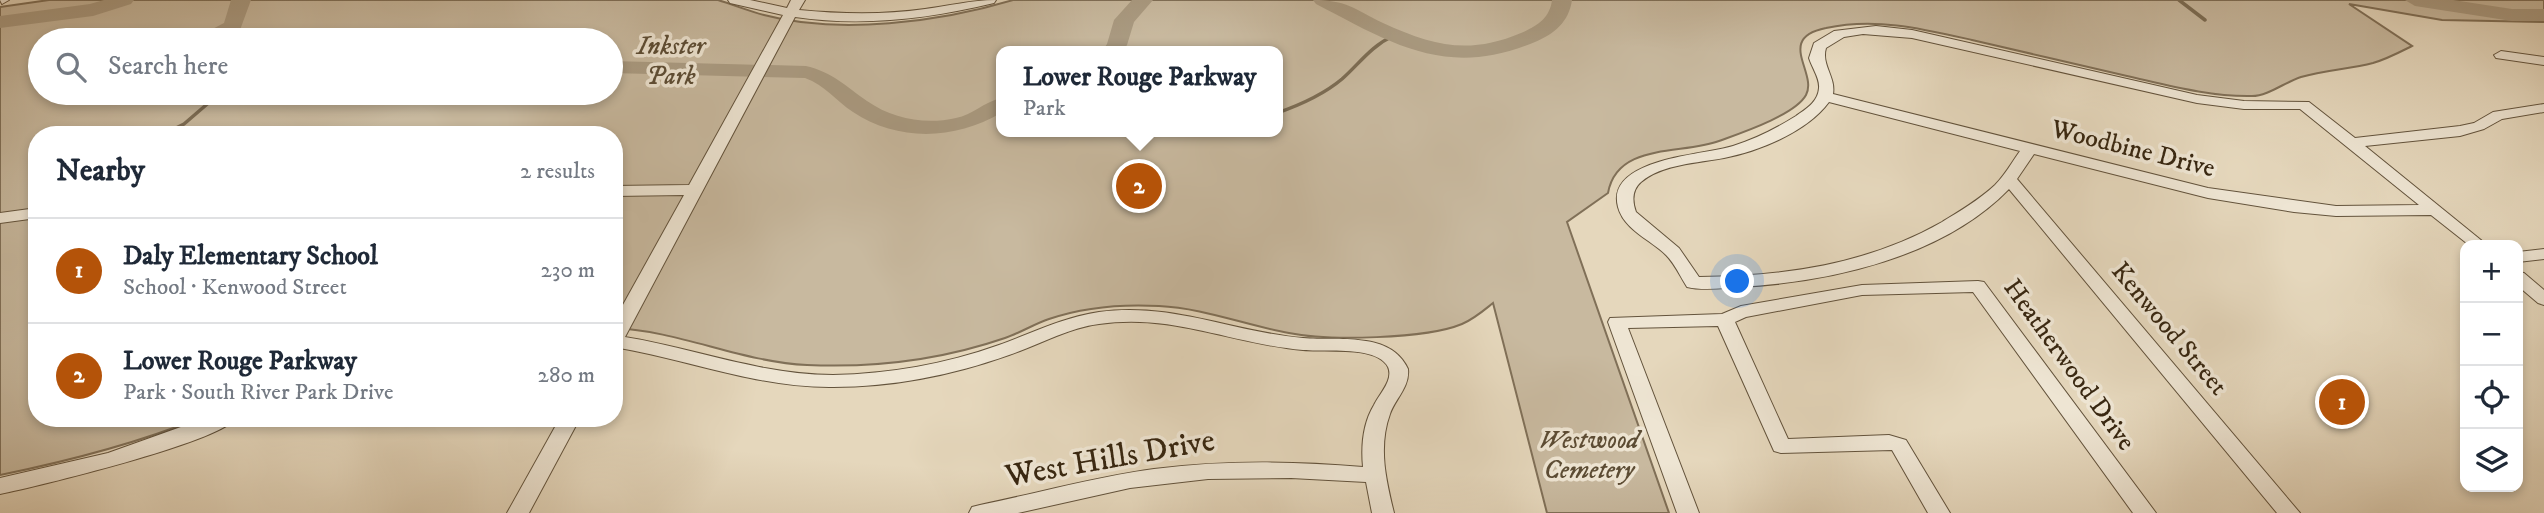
<!DOCTYPE html>
<meta charset="utf-8">
<style>
body{margin:0;font-family:"IM FELL DW Pica",serif;background:#f6f6f7;color:#1f2937}
.controls{position:absolute;right:21px;bottom:21px;display:grid;overflow:hidden;border-radius:14px;box-shadow:0 4px 10px #0003}
.controls button{width:63px;height:63px;display:grid;place-items:center;padding:0;border:0;border-bottom:2px solid #e0e1e3;background:#fff;color:#1f2937;font:35px sans-serif}
.you{position:absolute;left:1738px;top:282px;width:24px;height:24px;margin:-18px;border:5px solid #fff;border-radius:50%;background:#1a73e8;box-shadow:0 0 0 10px #1a73e833}
.badge{display:grid;place-items:center;width:46px;height:46px;border-radius:50%;background:#b45309;color:#fff;font-size:23px;font-weight:700}
.pin{position:absolute;translate:-50% -50%;border:4px solid #fff;box-shadow:0 2px 7px #0006}
.popup{position:absolute;left:996px;top:46px;width:287px;height:91px;box-sizing:border-box;display:grid;place-content:center;border-radius:14px;background:#fff;filter:drop-shadow(0 2px 5px #0005);font-size:23px;white-space:nowrap;color:#747a83}
.popup b{font-size:26px;color:#1f2937}
.popup::after{content:'';position:absolute;left:50%;top:100%;margin-left:-14px;border:14px solid transparent;border-top-color:#fff}
.list{margin:0;padding:0;list-style:none}
h2{display:flex;justify-content:space-between;align-items:center;height:91px;margin:0;padding:0 28px;font-size:30px}
h2 small{font-size:23px;font-weight:400;color:#747a83}
.list li{display:grid;grid-template-columns:46px 1fr auto;gap:21px;align-items:center;box-sizing:border-box;height:105px;padding:0 28px;border-top:2px solid #e0e1e3}
.list b{display:block;font-size:26px;white-space:nowrap}
.list p{margin:0;font-size:23px;white-space:nowrap;color:#747a83}
.list em{font-size:23px;font-style:normal;color:#747a83}
.icon{flex:none;width:38px;height:38px;fill:none;stroke:currentColor;stroke-width:2;stroke-linecap:round;stroke-linejoin:round}
.map{position:relative;flex:none;width:2544px;height:513px;overflow:hidden}
.search{position:absolute;background:#fff;box-shadow:0 4px 10px #0003;left:28px;top:28px;width:595px;height:77px;display:flex;align-items:center;gap:18px;box-sizing:border-box;padding:0 24px;border-radius:38px;color:#747a83;font-size:26px}
.panel{position:absolute;background:#fff;box-shadow:0 4px 10px #0003;left:28px;top:126px;width:595px;height:301px;border-radius:28px}
.map>svg:first-child{display:block}
.green{fill:#c8b99f;stroke:#807058;stroke-width:2;fill-rule:evenodd}
.lines{fill:none;stroke-linecap:round;stroke-linejoin:round}
.stream{stroke:#7c6d55;stroke-width:3.5}
.river{fill:#aa9b82;fill-rule:evenodd}
.street-casing{stroke:#63533c;stroke-width:2}
.street{fill:#eee5d3;fill-rule:evenodd}
.labels{text-anchor:middle;dominant-baseline:central;stroke-width:7;stroke-linejoin:round;paint-order:stroke}
.park-label{font-size:26px;font-style:italic;fill:#5c4c34;stroke:#eee5d3}
.street-label{font-size:26px;fill:#382711;stroke:#eee5d3}
.near-street-label{font-size:32px;fill:#382711;stroke:#eee5d3}
</style>
<div class="map">
<svg width="2544" height="513" viewBox="0 0 2544 513">
<rect width="100%" height="100%" fill="#e5d7bc"/>
<filter id="stains"><feTurbulence type="fractalNoise" baseFrequency=".00286" numOctaves="4"/><feColorMatrix values="0 0 0 0 .2 0 0 0 0 .09 0 0 0 0 .02 0 0 0 .5 -.17"/></filter>
<radialGradient id="worn" r=".72"><stop offset=".6" stop-color="#630" stop-opacity="0"/><stop offset="1" stop-color="#630" stop-opacity=".3"/></radialGradient>
<path class="green" d="M 49,0 L 718,0 C 734,5 749,11 764,15 C 839,35 940,22 1013,0 L 2544,0 L 2544,22 L 2442,20 L 2349,4 L 2412,46 C 2400,52 2387,59 2373,63 C 2350,69 2324,70 2301,77 C 2285,82 2268,96 2252,96 C 2210,97 2167,85 2127,76 C 2075,64 2024,52 1972,40 C 1924,29 1876,17 1826,28 C 1775,38 1818,73 1806,95 C 1795,115 1741,133 1719,141 C 1682,155 1617,142 1608,193 L 1567,222 L 1669,513 L 1547,513 L 1493,303 C 1483,311 1474,319 1462,324 C 1426,339 1328,341 1289,333 C 1245,325 1203,308 1159,306 C 1122,304 1084,307 1049,319 C 1034,324 1020,333 1005,338 C 941,360 874,368 807,365 C 741,362 680,331 614,328 L 614,135 L 37,135 L 37,418 L 200,418 C 135,444 69,461 0,475 L 0,7 ZM 40,40 L 611,40 L 611,93 L 40,93 ZM 1001,51 L 1277,51 L 1277,132 L 1001,132 Z"/>
<g class="lines">
<path class="stream" d="M 2179,0 L 2205,20
M 1277,113 C 1300,105 1323,95 1342,79 C 1359,64 1371,46 1393,36
M 162,135 L 184,124 L 220,93
M 35,203 L 37,201"/>
<path class="river" d="M 104,0 L 134,0 L 131,4 L 93,16 L 0,28 L 0,16 L 90,4 Z
M 231,0 L 251,0 L 240,30 L 221,40 L 196,40 L 199,36 L 224,23 Z
M 1132,0 L 1153,0 L 1134,22 L 1127,45 L 1123,51 L 1102,51 L 1107,44 L 1114,20 Z
M 1313,0 C 1347,0 1354,9 1383,23 C 1433,46 1469,55 1521,33 C 1537,26 1550,18 1552,0 L 1572,0 C 1569,22 1554,34 1535,42 C 1447,79 1393,44 1316,4 Z
M 2405,0 L 2453,0 L 2512,9 L 2544,9 L 2544,21 L 2512,21 L 2415,6 Z
M 611,61 L 806,66 C 834,73 844,85 867,101 C 893,119 925,125 956,118 C 972,115 984,102 1001,98 L 1001,113 C 955,140 898,142 853,112 C 836,101 825,85 805,78 L 611,73 Z"/>
<defs>
<path id="street" d="M 0,0 L 9,0 L 2,4 Z
M 728,0 L 750,0 L 787,8 L 791,0 L 805,0 L 799,10 C 841,14 883,15 925,9 C 949,6 971,0 996,0 L 994,3 C 928,19 862,27 795,17 L 625,337 C 694,348 761,375 833,375 C 889,374 946,364 999,345 C 1032,333 1064,317 1099,312 C 1173,302 1232,332 1303,338 C 1338,341 1391,331 1408,369 C 1410,387 1395,399 1390,414 C 1378,447 1386,480 1394,513 L 1372,513 L 1366,482 L 1291,478 L 1208,479 L 1130,488 L 1018,513 L 969,513 L 972,507 L 980,505 C 1038,493 1095,477 1154,469 C 1224,460 1294,461 1363,467 C 1361,446 1363,423 1374,405 C 1379,394 1394,380 1388,367 C 1377,345 1323,352 1303,350 C 1232,344 1173,313 1099,324 C 1068,328 1039,345 1009,355 C 953,375 892,387 833,387 C 758,388 687,359 614,347 L 614,321 L 684,195 L 614,196 L 614,186 L 689,185 L 783,15 L 730,3 Z
M 1876,26 L 1912,30 L 2197,95 L 2244,101 L 2309,102 L 2355,138 L 2460,126 L 2474,123 L 2493,112 L 2544,104 L 2544,112 L 2502,119 L 2484,129 L 2460,136 L 2365,146 L 2487,245 L 2469,245 L 2431,215 L 2336,216 L 2294,212 L 2208,198 L 2034,154 L 2017,179 L 2300,513 L 2277,513 L 2009,189 C 1943,257 1831,282 1740,287 C 1723,288 1703,291 1687,287 C 1680,276 1675,264 1666,255 C 1651,240 1624,230 1618,207 C 1605,158 1705,155 1733,146 C 1755,139 1777,128 1796,116 C 1806,109 1818,102 1819,88 C 1820,78 1812,68 1809,58 L 1814,43 L 1834,31 ZM 1863,34 L 1912,38 L 2197,103 L 2244,109 L 2300,109 L 2419,205 L 2336,206 L 2208,188 L 1833,94 C 1836,77 1821,65 1826,48 L 1844,37 ZM 1829,102 L 2020,151 C 2012,162 2005,175 1995,185 C 1979,200 1960,211 1942,222 C 1866,265 1785,276 1699,277 L 1679,248 L 1636,212 C 1632,201 1632,190 1641,182 C 1662,164 1698,163 1724,158 C 1759,151 1807,132 1829,102 Z
M 2501,51 L 2544,57 L 2544,65 L 2496,58 L 2494,55 Z
M 37,208 L 37,218 L 0,223 L 0,213 Z
M 2544,249 L 2544,259 L 2518,262 L 2518,252 Z
M 2518,272 L 2524,273 L 2544,290 L 2544,305 L 2538,303 L 2518,286 Z
M 1978,281 L 1984,282 L 2156,513 L 2133,513 L 1973,292 L 1862,295 L 1746,317 L 1735,322 L 1788,439 L 1889,435 L 1906,440 L 1950,513 L 1928,513 L 1892,450 L 1781,453 L 1774,451 L 1718,326 L 1628,328 L 1699,513 L 1677,513 L 1608,322 L 1610,318 L 1722,314 L 1741,306 L 1862,285 Z
M 206,418 L 236,418 C 221,442 35,487 0,494 L 0,478 L 108,453 Z
M 560,418 L 580,418 L 529,513 L 507,513 Z"/>
</defs>
<use href="#street" class="street-casing"/>
<use href="#street" class="street"/>
</g>
<g class="labels">
<g class="park-label">
<text x="671" y="46">Inkster<tspan x="671" dy="30">Park</tspan></text>
<text x="1589" y="440">Westwood<tspan x="1589" dy="30">Cemetery</tspan></text>
</g>
<g class="street-label">
<text transform="translate(2133 149) rotate(14)">Woodbine Drive</text>
<text transform="translate(2169 329) rotate(50)">Kenwood Street</text>
<text transform="translate(2069 365) rotate(54)">Heatherwood Drive</text>
</g>
<g class="near-street-label">
<text transform="translate(1110 459) rotate(-10)">West Hills Drive</text>
</g>
</g>
<rect width="100%" height="100%" filter="url(#stains)"/>
<rect width="100%" height="100%" fill="url(#worn)"/>
</svg>
<div class="controls">
<button>+</button>
<button>−</button>
<button><svg class="icon" aria-label="locate" viewBox="0 0 24 24"><circle cx="12" cy="12" r="6"/><path d="M12 2v4M12 18v4M2 12h4M18 12h4"/></svg></button>
<button><svg class="icon" aria-label="layers" viewBox="0 0 24 24"><path d="M12 4l9 5-9 5-9-5zM3 14l9 5 9-5"/></svg></button>
</div>
<div class="you"></div>
<div class="pin badge" style="left:2342px;top:402px">1</div>
<div class="pin badge" style="left:1139px;top:186px">2</div>
<div class="popup"><b>Lower Rouge Parkway</b>Park</div>
<div class="search"><svg class="icon" aria-label="search" viewBox="0 0 24 24"><circle cx="10" cy="10" r="6"/><path d="M15 15l6 6"/></svg>Search here</div>
<section class="panel">
<h2>Nearby<small>2 results</small></h2>
<ul class="list">
<li><span class="badge">1</span><div><b>Daly Elementary School</b><p>School · Kenwood Street</p></div><em>230 m</em></li>
<li><span class="badge">2</span><div><b>Lower Rouge Parkway</b><p>Park · South River Park Drive</p></div><em>280 m</em></li>
</ul>
</section>
</div>
